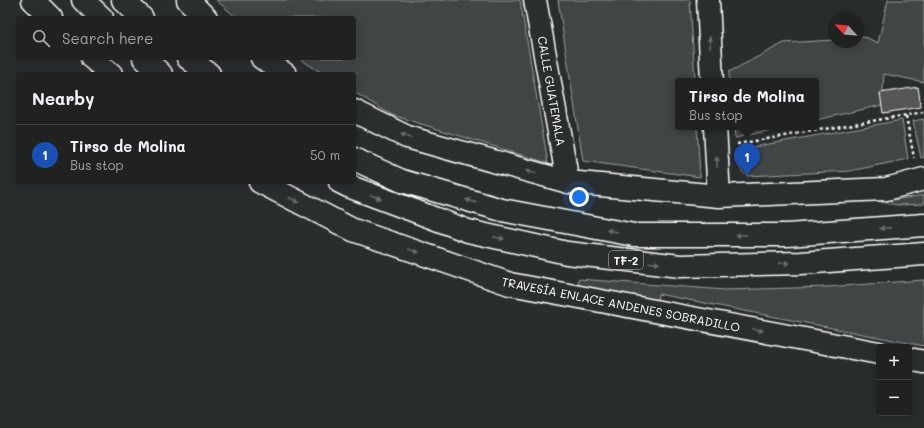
<!DOCTYPE html>
<meta charset="utf-8">
<style>
body{margin:0;font-family:Mali,sans-serif;background:#282a2a;color:#f1f3f6}
.controls{position:absolute;right:12px;bottom:12px;display:grid;overflow:hidden;border-radius:4px;box-shadow:0 2px 10px #0003}
.controls button{width:36px;height:36px;display:grid;place-items:center;padding:0;border:0;border-bottom:1px solid #3d3f40;background:#202222;color:#f1f3f6;font:20px sans-serif}
.compass{position:absolute;left:828px;top:12px;width:36px;height:36px;border-radius:50%;background:#202222;box-shadow:0 2px 10px #0003;rotate:296deg}
.you{position:absolute;left:579px;top:197px;width:14px;height:14px;margin:-10px;border:3px solid #fff;border-radius:50%;background:#1a73e8;box-shadow:0 0 0 6px #1a73e833}
.badge{display:grid;place-items:center;width:26px;height:26px;border-radius:50%;background:#bca0f2;color:#fff;font-size:13px;font-weight:700}
.pin{position:absolute;translate:-50% -33px;filter:drop-shadow(0 1px 2px #0008)}
.pin::after{content:'';position:absolute;top:21px;width:14px;height:12px;background:inherit;clip-path:polygon(0 0,100% 0,50% 100%)}
.popup{position:absolute;left:675px;top:78px;width:144px;height:52px;box-sizing:border-box;display:grid;place-content:center;border-radius:4px;background:#202222;filter:drop-shadow(0 1px 3px #0005);font-size:13px;white-space:nowrap;color:#a2a4a5}
.popup b{font-size:15px;color:#f1f3f6}
.popup::after{content:'';position:absolute;left:50%;top:100%;margin-left:-8px;border:8px solid transparent;border-top-color:#202222}
.list{margin:0;padding:0;list-style:none}
h2{display:flex;justify-content:space-between;align-items:center;height:52px;margin:0;padding:0 16px;font-size:17px}
h2 small{font-size:13px;font-weight:400;color:#a2a4a5}
.list li{display:grid;grid-template-columns:26px 1fr auto;gap:12px;align-items:center;box-sizing:border-box;height:60px;padding:0 16px;border-top:1px solid #3d3f40}
.list b{display:block;font-size:15px;white-space:nowrap}
.list p{margin:0;font-size:13px;white-space:nowrap;color:#a2a4a5}
.list em{font-size:13px;font-style:normal;color:#a2a4a5}
.icon{flex:none;width:22px;height:22px;fill:none;stroke:currentColor;stroke-width:2;stroke-linecap:round;stroke-linejoin:round}
.map{position:relative;flex:none;width:924px;height:428px;overflow:hidden}
.search{position:absolute;background:#202222;box-shadow:0 2px 10px #0003;left:16px;top:16px;width:340px;height:44px;display:flex;align-items:center;gap:10px;box-sizing:border-box;padding:0 14px;border-radius:4px;color:#a2a4a5;font-size:15px}
.panel{position:absolute;background:#202222;box-shadow:0 2px 10px #0003;left:16px;top:72px;width:340px;height:112px;border-radius:4px}
.map>svg:first-child{display:block}
.green{fill:#414445;stroke:#a0a2a2}
.building{fill:#555758;stroke:#fff}
.lines{fill:none;stroke-linecap:round;stroke-linejoin:round}
.minor-casing{stroke:#fff;stroke-width:25}
.highway-casing{stroke:#fff;stroke-width:25}
.path{stroke:#fff;stroke-width:2.5;stroke-dasharray:3 3;stroke-linecap:butt}
.minor{stroke:#2a2d2e;stroke-width:22}
.highway{stroke:#2a2d2e;stroke-width:22}
.oneway{fill:#6a6c6d}
.labels{text-anchor:middle;dominant-baseline:central;stroke-width:3.5;stroke-linejoin:round;paint-order:stroke}
.shield{fill:#2a2d2e;stroke:#bfc0c0;stroke-width:1}
.shield-label{font-size:11px;font-weight:bold;fill:#fff}
.street-label{font-size:12px;fill:#fff;stroke:#2a2d2e}
</style>
<div class="map">
<svg width="924" height="428" viewBox="0 0 924 428">
<rect width="100%" height="100%" fill="#2a2d2e"/>
<filter id="ink" filterUnits="userSpaceOnUse"><feTurbulence type="fractalNoise" baseFrequency=".025" numOctaves="2"/><feDisplacementMap in="SourceGraphic" scale="8" xChannelSelector="R" yChannelSelector="G"/><feConvolveMatrix kernelMatrix="1 2 1 2 8 2 1 2 1" color-interpolation-filters="sRGB"/></filter>
<g filter="url(#ink)">
<path class="green" d="M 216,0 L 520,0 L 548,163 L 392,115 L 354,92 L 354,74 L 324,74 L 298,58 L 354,58 L 354,18 L 237,18 Z
M 558,0 L 690,0 L 695,81 L 678,81 L 678,127 L 697,127 L 700,177 L 583,161 Z
M 888,0 L 924,0 L 924,82 L 884,74 L 882,105 L 816,120 L 816,81 L 729,81 L 729,72 L 784,43 L 834,40 L 834,42 L 858,42 L 858,38 L 865,37 L 878,43 Z
M 924,119 L 924,157 L 921,158 L 913,121 Z
M 902,120 L 908,159 L 850,171 L 747,176 C 737,168 737,162 736,150 Z
M 734,127 L 785,127 L 735,138 Z
M 924,195 L 924,204 L 898,205 L 881,202 Z
M 578,279 L 725,290 L 827,287 L 924,280 L 924,346 L 658,294 L 657,302 L 579,288 Z"/>
<path class="building" d="M 918,87 L 921,107 L 883,113 L 880,93 Z"/>
<g class="lines">
<defs>
<path id="minor" d="M 33,0 L 51,18
M 188,0 L 206,18
M 535,0 L 568,182
M 708,0 L 712,81
M 92,58 L 111,74
M 262,58 L 285,74
M 354,111 L 407,137 L 568,182 L 719,196 L 886,189 L 924,179
M 715,127 L 719,196
M 260,182 L 353,230 L 510,284 L 879,353
M 909,359 L 924,362"/>
<path id="highway" d="M 83,0 L 102,18
M 123,0 L 142,18
M 144,58 L 161,74
M 188,58 L 209,74
M 354,159 L 402,181 L 502,210 L 634,235 L 787,235 L 924,225
M 340,182 L 348,186 L 468,231 L 567,253 L 680,266 L 801,263 L 924,254"/>
</defs>
<use href="#minor" class="minor-casing"/>
<use href="#highway" class="highway-casing"/>
<path class="path" d="M 906,116 L 914,158
M 737,144 L 924,112"/>
<use href="#minor" class="minor"/>
<use href="#highway" class="highway"/>
</g>
<defs><path id="oneway-solid" d="M-6-.8H1V-3.2L6.5 0L1 3.2V.8H-6Z"/></defs>
<g class="oneway">
<use href="#oneway-solid" transform="translate(710 42) rotate(-93)"/>
<use href="#oneway-solid" transform="translate(406 136) rotate(-158)"/>
<use href="#oneway-solid" transform="translate(717 162) rotate(-93)"/>
<use href="#oneway-solid" transform="translate(531 172) rotate(-164)"/>
<use href="#oneway-solid" transform="translate(376 197) rotate(20)"/>
<use href="#oneway-solid" transform="translate(294 200) rotate(27)"/>
<use href="#oneway-solid" transform="translate(471 201) rotate(-164)"/>
<use href="#oneway-solid" transform="translate(885 228) rotate(176)"/>
<use href="#oneway-solid" transform="translate(612 231) rotate(-170)"/>
<use href="#oneway-solid" transform="translate(741 235) rotate(-180)"/>
<use href="#oneway-solid" transform="translate(499 238) rotate(12)"/>
<use href="#oneway-solid" transform="translate(414 251) rotate(19)"/>
<use href="#oneway-solid" transform="translate(654 263) rotate(7)"/>
<use href="#oneway-solid" transform="translate(784 263) rotate(-1)"/>
<use href="#oneway-solid" transform="translate(758 330) rotate(11)"/>
</g>
</g>
<g class="labels">
<rect class="shield" x="609" y="251" width="34" height="18" rx="3"/>
<g class="shield-label">
<text x="626" y="260">TF-2</text>
</g>
<g class="street-label">
<text transform="translate(552 91) rotate(80)">CALLE GUATEMALA</text>
<text transform="translate(621 304) rotate(11)">TRAVESÍA ENLACE ANDENES SOBRADILLO</text>
</g>
</g>
</svg>
<div class="controls">
<button>+</button>
<button>−</button>
</div>
<svg class="compass" viewBox="-18 -18 36 36"><path d="M0-13l5 13h-10z" fill="#e53935"/><path d="M0 13l5-13h-10z" fill="#a2a4a5"/></svg>
<div class="you"></div>
<div class="pin badge" style="left:747px;top:176px;background:#1a4fb4">1</div>
<div class="popup"><b>Tirso de Molina</b>Bus stop</div>
<div class="search"><svg class="icon" aria-label="search" viewBox="0 0 24 24"><circle cx="10" cy="10" r="6"/><path d="M15 15l6 6"/></svg>Search here</div>
<section class="panel">
<h2>Nearby<small></small></h2>
<ul class="list">
<li><span class="badge" style="background:#1a4fb4">1</span><div><b>Tirso de Molina</b><p>Bus stop</p></div><em>50 m</em></li>
</ul>
</section>
</div>
